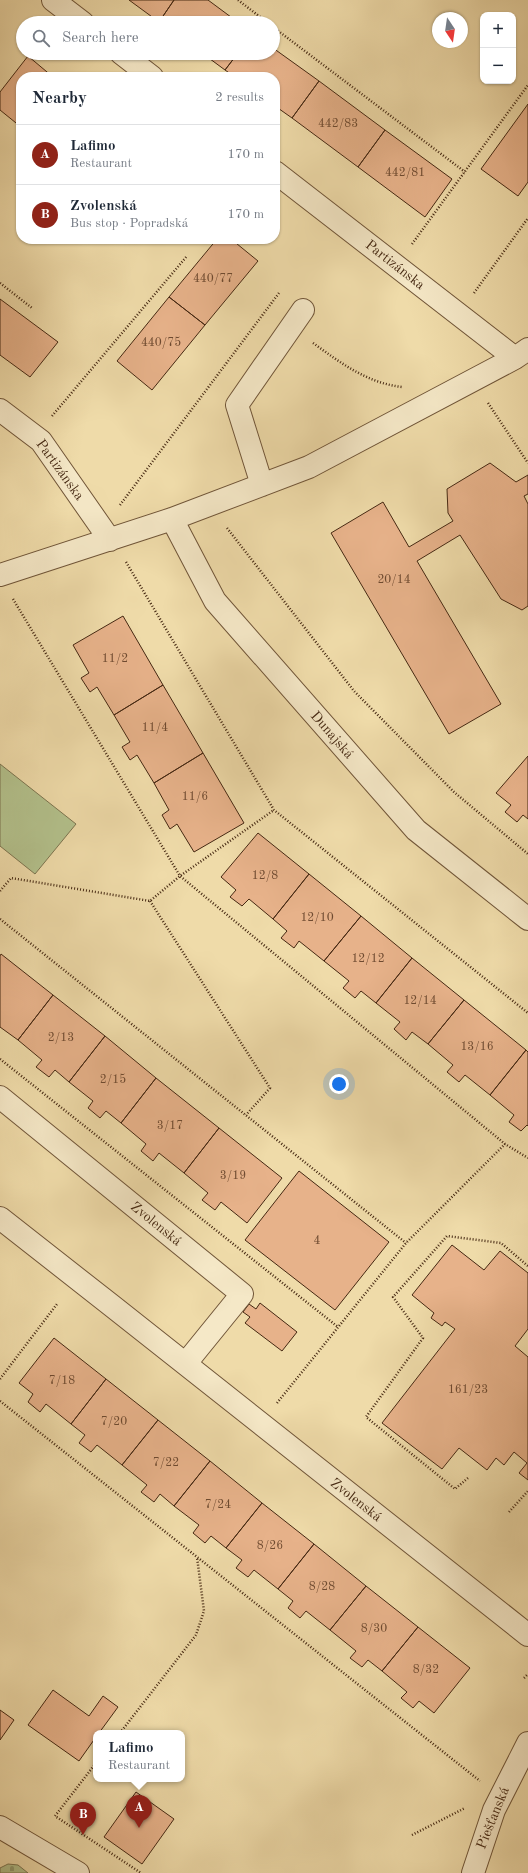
<!DOCTYPE html>
<meta charset="utf-8">
<style>
body{margin:0;font-family:"Old Standard TT",serif;background:#f6f6f7;color:#1f2937}
.controls{position:absolute;right:12px;top:12px;display:grid;overflow:hidden;border-radius:8px;box-shadow:0 1px 3px #0004}
.controls button{width:36px;height:36px;display:grid;place-items:center;padding:0;border:0;border-bottom:1px solid #e0e1e3;background:#fff;color:#1f2937;font:20px sans-serif}
.compass{position:absolute;left:432px;top:12px;width:36px;height:36px;border-radius:50%;background:#fff;box-shadow:0 1px 3px #0004;rotate:167deg}
.you{position:absolute;left:339px;top:1084px;width:14px;height:14px;margin:-10px;border:3px solid #fff;border-radius:50%;background:#1a73e8;box-shadow:0 0 0 6px #1a73e833}
.badge{display:grid;place-items:center;width:26px;height:26px;border-radius:50%;background:#8f2418;color:#fff;font-size:13px;font-weight:700}
.pin{position:absolute;translate:-50% -33px;filter:drop-shadow(0 1px 2px #0008)}
.pin::after{content:'';position:absolute;top:21px;width:14px;height:12px;background:inherit;clip-path:polygon(0 0,100% 0,50% 100%)}
.popup{position:absolute;left:93px;top:1730px;width:92px;height:52px;box-sizing:border-box;display:grid;place-content:center;border-radius:8px;background:#fff;filter:drop-shadow(0 1px 3px #0005);font-size:13px;white-space:nowrap;color:#747a83}
.popup b{font-size:15px;color:#1f2937}
.popup::after{content:'';position:absolute;left:50%;top:100%;margin-left:-8px;border:8px solid transparent;border-top-color:#fff}
.list{margin:0;padding:0;list-style:none}
h2{display:flex;justify-content:space-between;align-items:center;height:52px;margin:0;padding:0 16px;font-size:17px}
h2 small{font-size:13px;font-weight:400;color:#747a83}
.list li{display:grid;grid-template-columns:26px 1fr auto;gap:12px;align-items:center;box-sizing:border-box;height:60px;padding:0 16px;border-top:1px solid #e0e1e3}
.list b{display:block;font-size:15px;white-space:nowrap}
.list p{margin:0;font-size:13px;white-space:nowrap;color:#747a83}
.list em{font-size:13px;font-style:normal;color:#747a83}
.icon{flex:none;width:22px;height:22px;fill:none;stroke:currentColor;stroke-width:2;stroke-linecap:round;stroke-linejoin:round}
.map{position:relative;flex:none;width:528px;height:1873px;overflow:hidden}
.search{position:absolute;background:#fff;box-shadow:0 1px 3px #0004;left:16px;top:16px;width:264px;height:44px;display:flex;align-items:center;gap:10px;box-sizing:border-box;padding:0 14px;border-radius:22px;color:#747a83;font-size:15px}
.panel{position:absolute;background:#fff;box-shadow:0 1px 3px #0004;left:16px;top:72px;width:264px;height:172px;border-radius:16px}
.map>svg:first-child{display:block}
.cemetery{fill:url(#cemetery-stones);stroke:#7c744f}
.park{fill:#b3c18c;stroke:#7c744f}
.building{fill:#e7b28a;stroke:#452812}
.lines{fill:none;stroke-linecap:round;stroke-linejoin:round}
.minor-casing{stroke:#705538;stroke-width:24}
.path{stroke:#452812;stroke-width:2.5;stroke-dasharray:1 2;stroke-linecap:butt}
.minor{stroke:#f5e8c7;stroke-width:22}
.labels{text-anchor:middle;dominant-baseline:central;stroke-width:4;stroke-linejoin:round;paint-order:stroke}
.number-label{font-size:12px;fill:#6e4a30}
.street-label{font-size:14px;fill:#452812;stroke:#f5e8c7}
</style>
<div class="map">
<svg width="528" height="1873" viewBox="0 0 528 1873">
<defs>
<pattern id="cemetery-stones" width="16" height="16" patternUnits="userSpaceOnUse"><rect width="16" height="16" fill="#b3c18c"/><path d="M2 7V4a2 2 0 0 1 4 0v3zM10 15v-3a2 2 0 0 1 4 0v3z" fill="#939d71"/></pattern>
</defs>
<rect width="100%" height="100%" fill="#efdba9"/>
<filter id="stains"><feTurbulence type="fractalNoise" baseFrequency=".005" numOctaves="4"/><feColorMatrix values="0 0 0 0 .2 0 0 0 0 .09 0 0 0 0 .02 0 0 0 .5 -.17"/></filter>
<radialGradient id="worn" r=".72"><stop offset=".6" stop-color="#630" stop-opacity="0"/><stop offset="1" stop-color="#630" stop-opacity=".3"/></radialGradient>
<path class="cemetery" d="M 8,1864 L 18,1865 L 28,1873 L 0,1873 L 0,1868 Z"/>
<path class="park" d="M 0,764 L 76,824 L 35,874 L 0,846 Z"/>
<path class="building" d="M 129,0 L 174,0 L 159,22 Z
M 174,0 L 208,0 L 239,23 L 161,23 L 159,22 Z
M 273,48 L 319,81 L 292,118 L 275,106 L 275,77 L 235,77 L 225,70 L 238,53 L 273,53 Z
M 202,53 L 238,53 L 225,70 Z
M 28,56 L 53,77 L 21,77 L 21,127 L 0,110 L 0,92 Z
M 319,81 L 385,130 L 358,167 L 292,118 Z
M 528,104 L 528,182 L 518,196 L 481,169 Z
M 385,130 L 452,179 L 425,217 L 358,167 Z
M 217,239 L 231,239 L 258,261 L 205,325 L 169,297 Z
M 169,297 L 205,325 L 152,390 L 117,361 Z
M 0,299 L 58,342 L 30,377 L 0,355 Z
M 490,463 L 516,482 L 528,475 L 528,494 L 524,496 L 528,504 L 528,606 L 522,610 L 501,599 L 460,535 L 417,561 L 501,704 L 449,734 L 331,533 L 383,502 L 409,547 L 453,521 L 448,513 L 447,489 Z
M 123,616 L 163,685 L 114,715 L 97,687 L 90,692 L 81,678 L 89,673 L 73,645 Z
M 163,685 L 203,753 L 154,783 L 137,755 L 130,760 L 122,747 L 130,742 L 114,715 Z
M 203,753 L 244,823 L 194,852 L 177,824 L 170,829 L 162,815 L 169,810 L 154,783 Z
M 528,756 L 528,819 L 523,815 L 517,822 L 505,812 L 511,805 L 496,793 Z
M 258,833 L 309,874 L 273,919 L 249,899 L 242,906 L 230,897 L 236,890 L 221,877 Z
M 309,874 L 361,916 L 324,961 L 299,941 L 294,948 L 281,938 L 287,931 L 273,919 Z
M 361,916 L 412,958 L 376,1003 L 361,991 L 355,998 L 343,988 L 349,981 L 324,961 Z
M 1,954 L 53,995 L 18,1040 L 0,1027 L 0,956 Z
M 412,958 L 464,1000 L 428,1044 L 412,1032 L 406,1040 L 394,1029 L 400,1022 L 376,1003 Z
M 53,995 L 105,1036 L 69,1082 L 55,1070 L 49,1077 L 36,1067 L 42,1060 L 18,1040 Z
M 464,1000 L 526,1050 L 490,1095 L 465,1075 L 459,1082 L 447,1072 L 453,1065 L 428,1044 Z
M 105,1036 L 156,1078 L 121,1123 L 106,1111 L 100,1118 L 88,1108 L 93,1101 L 69,1082 Z
M 526,1050 L 528,1052 L 528,1126 L 527,1125 L 521,1131 L 509,1122 L 514,1115 L 490,1095 Z
M 156,1078 L 219,1128 L 184,1173 L 159,1153 L 153,1161 L 141,1151 L 146,1144 L 121,1123 Z
M 219,1128 L 282,1178 L 247,1223 L 221,1202 L 215,1210 L 202,1200 L 208,1193 L 184,1173 Z
M 299,1171 L 389,1242 L 335,1310 L 245,1240 Z
M 452,1245 L 484,1270 L 500,1251 L 528,1273 L 528,1329 L 515,1346 L 528,1357 L 528,1480 L 519,1473 L 527,1463 L 514,1452 L 504,1465 L 496,1458 L 487,1470 L 459,1448 L 442,1469 L 382,1423 L 455,1329 L 445,1322 L 442,1326 L 431,1318 L 434,1313 L 412,1295 Z
M 260,1303 L 297,1332 L 282,1351 L 245,1323 L 250,1317 L 243,1312 L 249,1304 L 256,1309 Z
M 54,1338 L 106,1379 L 71,1424 L 46,1404 L 40,1412 L 28,1402 L 33,1394 L 19,1383 Z
M 106,1379 L 158,1420 L 122,1465 L 97,1445 L 91,1452 L 79,1443 L 85,1435 L 71,1424 Z
M 158,1420 L 210,1461 L 174,1506 L 160,1494 L 154,1502 L 141,1492 L 147,1485 L 122,1465 Z
M 210,1461 L 262,1503 L 226,1548 L 211,1536 L 205,1543 L 193,1533 L 199,1525 L 174,1506 Z
M 262,1503 L 314,1544 L 278,1589 L 254,1570 L 248,1577 L 236,1568 L 242,1560 L 226,1548 Z
M 314,1544 L 366,1586 L 330,1630 L 306,1611 L 300,1618 L 288,1608 L 293,1601 L 278,1589 Z
M 366,1586 L 418,1627 L 382,1671 L 368,1660 L 362,1667 L 350,1658 L 356,1651 L 330,1630 Z
M 418,1627 L 470,1668 L 434,1713 L 419,1701 L 413,1708 L 401,1698 L 407,1692 L 382,1671 Z
M 53,1690 L 89,1716 L 103,1696 L 118,1707 L 99,1733 L 96,1733 L 96,1737 L 79,1761 L 28,1725 Z
M 0,1710 L 14,1720 L 0,1740 Z
M 136,1792 L 174,1819 L 142,1864 L 104,1837 Z"/>
<g class="lines">
<defs>
<path id="minor" d="M 53,0 L 83,23
M 121,53 L 152,77
M 275,172 L 515,358
M 0,410 L 41,441 L 110,540
M 262,485 L 237,405 L 303,310
M 172,519 L 215,601 L 416,830 L 528,919
M 0,575 L 172,519 L 309,467 L 515,358 L 528,349
M 0,1097 L 242,1294 L 186,1363
M 0,1218 C 177,1356 352,1497 528,1635
M 0,1827 L 78,1873
M 473,1873 L 494,1810 L 528,1743"/>
</defs>
<use href="#minor" class="minor-casing"/>
<path class="path" d="M 238,0 L 268,23
M 273,27 L 465,172
M 412,244 L 528,85
M 0,283 L 32,308
M 474,293 L 528,218
M 313,343 C 341,363 367,383 402,387
M 488,403 L 528,463
M 52,416 L 187,256
M 120,505 L 279,293
M 227,528 L 354,691 L 454,792 L 528,854
M 126,562 L 274,810 L 528,1013
M 13,599 L 180,876 L 505,1144 L 528,1158
M 0,891 L 11,878 L 150,901 L 180,876 L 274,810
M 150,901 L 270,1088 L 246,1115
M 0,919 L 406,1243
M 0,1059 L 338,1327
M 0,1379 L 57,1304
M 0,1401 L 480,1781
M 277,1403 L 406,1243 L 505,1144
M 468,1478 L 455,1489 L 366,1417 L 423,1338 L 393,1297 L 447,1236 L 501,1243 L 528,1266
M 509,1512 L 528,1491
M 524,1678 L 528,1674
M 120,1733 L 196,1635 L 204,1611 L 197,1557
M 96,1763 L 55,1816 L 141,1873
M 412,1835 L 465,1808"/>
<use href="#minor" class="minor"/>
</g>
<g class="labels">
<g class="number-label">
<text x="338" y="124">442/83</text>
<text x="405" y="173">442/81</text>
<text x="213" y="279">440/77</text>
<text x="161" y="343">440/75</text>
<text x="394" y="580">20/14</text>
<text x="115" y="659">11/2</text>
<text x="155" y="728">11/4</text>
<text x="195" y="797">11/6</text>
<text x="265" y="876">12/8</text>
<text x="317" y="918">12/10</text>
<text x="368" y="959">12/12</text>
<text x="420" y="1001">12/14</text>
<text x="61" y="1038">2/13</text>
<text x="477" y="1047">13/16</text>
<text x="113" y="1080">2/15</text>
<text x="170" y="1126">3/17</text>
<text x="233" y="1176">3/19</text>
<text x="317" y="1241">4</text>
<text x="62" y="1381">7/18</text>
<text x="468" y="1390">161/23</text>
<text x="114" y="1422">7/20</text>
<text x="166" y="1463">7/22</text>
<text x="218" y="1505">7/24</text>
<text x="270" y="1546">8/26</text>
<text x="322" y="1587">8/28</text>
<text x="374" y="1629">8/30</text>
<text x="426" y="1670">8/32</text>
</g>
<g class="street-label">
<text transform="translate(395 265) rotate(38)">Partizánska</text>
<text transform="translate(60 470) rotate(54)">Partizánska</text>
<text transform="translate(332 735) rotate(49)">Dunajská</text>
<text transform="translate(156 1224) rotate(39)">Zvolenská</text>
<text transform="translate(356 1500) rotate(38)">Zvolenská</text>
<text transform="translate(493 1818) rotate(-68)">Piešťanská</text>
</g>
</g>
<rect width="100%" height="100%" filter="url(#stains)"/>
<rect width="100%" height="100%" fill="url(#worn)"/>
</svg>
<div class="controls">
<button>+</button>
<button>−</button>
</div>
<svg class="compass" viewBox="-18 -18 36 36"><path d="M0-13l5 13h-10z" fill="#e53935"/><path d="M0 13l5-13h-10z" fill="#747a83"/></svg>
<div class="you"></div>
<div class="pin badge" style="left:139px;top:1828px">A</div>
<div class="popup"><b>Lafimo</b>Restaurant</div>
<div class="pin badge" style="left:83px;top:1835px">B</div>
<div class="search"><svg class="icon" aria-label="search" viewBox="0 0 24 24"><circle cx="10" cy="10" r="6"/><path d="M15 15l6 6"/></svg>Search here</div>
<section class="panel">
<h2>Nearby<small>2 results</small></h2>
<ul class="list">
<li><span class="badge">A</span><div><b>Lafimo</b><p>Restaurant</p></div><em>170 m</em></li>
<li><span class="badge">B</span><div><b>Zvolenská</b><p>Bus stop · Popradská</p></div><em>170 m</em></li>
</ul>
</section>
</div>
